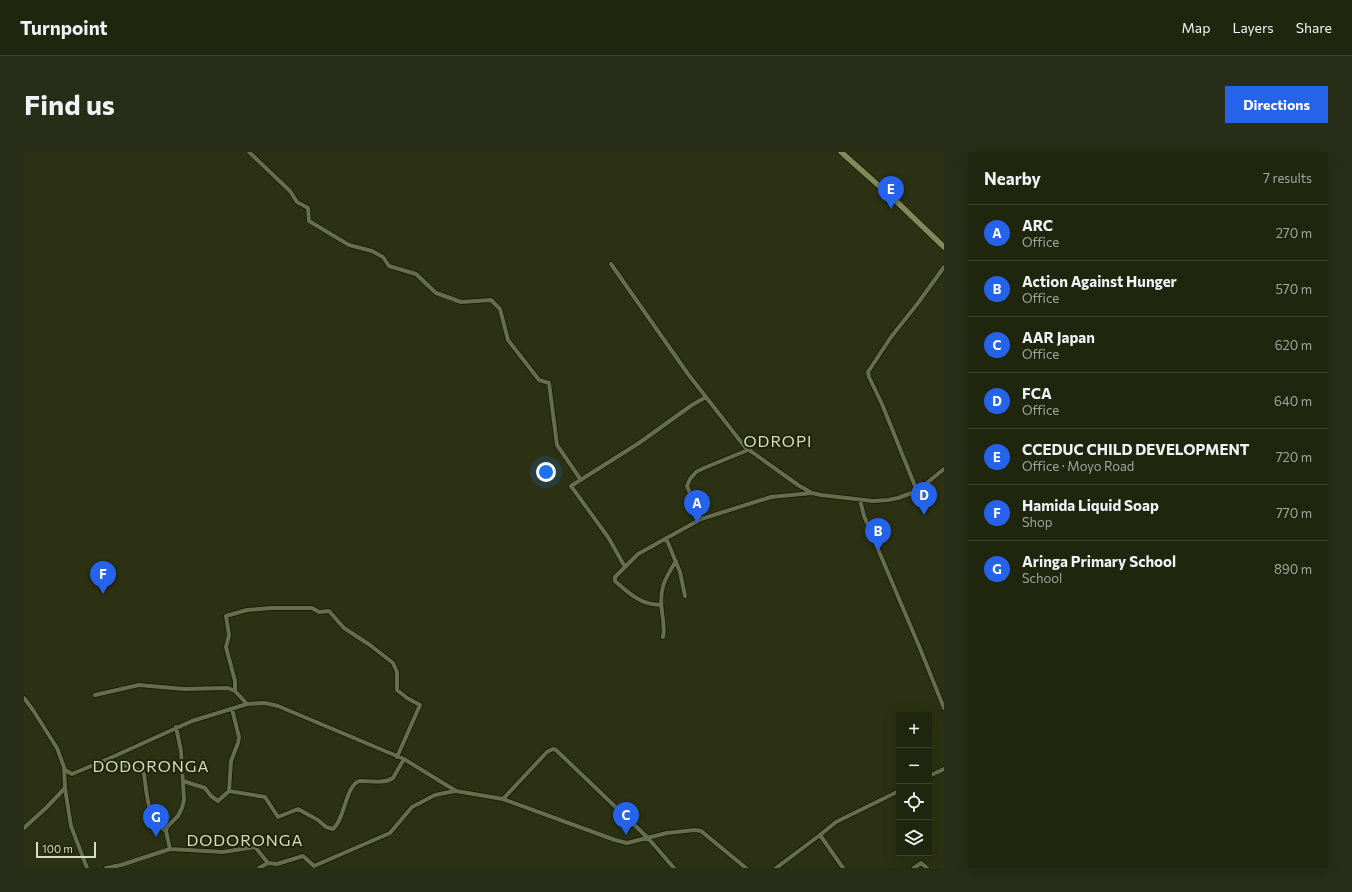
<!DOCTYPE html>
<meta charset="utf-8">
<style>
body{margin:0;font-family:Commissioner,sans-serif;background:#282d17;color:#f1f3f6}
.controls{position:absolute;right:12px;bottom:12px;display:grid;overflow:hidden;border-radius:0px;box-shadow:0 4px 16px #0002}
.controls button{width:36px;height:36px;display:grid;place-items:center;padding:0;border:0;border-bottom:1px solid #3d422e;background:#20250e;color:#f1f3f6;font:20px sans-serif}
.scale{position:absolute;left:12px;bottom:10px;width:60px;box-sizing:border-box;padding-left:4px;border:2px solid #d7dcca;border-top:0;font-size:11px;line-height:14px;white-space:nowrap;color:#d7dcca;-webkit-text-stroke:3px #222708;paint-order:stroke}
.you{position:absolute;left:522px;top:320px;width:14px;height:14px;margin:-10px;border:3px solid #fff;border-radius:50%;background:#1a73e8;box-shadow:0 0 0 6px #1a73e833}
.badge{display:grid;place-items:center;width:26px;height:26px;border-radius:50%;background:#2563eb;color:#fff;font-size:13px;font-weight:700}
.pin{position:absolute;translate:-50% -33px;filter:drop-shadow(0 1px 2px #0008)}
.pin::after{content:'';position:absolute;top:21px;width:14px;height:12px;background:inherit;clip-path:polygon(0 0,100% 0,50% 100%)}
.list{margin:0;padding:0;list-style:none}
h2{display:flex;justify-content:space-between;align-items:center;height:52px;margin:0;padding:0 16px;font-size:17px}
h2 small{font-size:13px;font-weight:400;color:#a2a59e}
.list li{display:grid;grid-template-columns:26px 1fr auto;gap:12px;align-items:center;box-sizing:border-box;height:56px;padding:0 16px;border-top:1px solid #3d422e}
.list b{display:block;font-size:15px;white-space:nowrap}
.list p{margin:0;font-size:13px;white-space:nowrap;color:#a2a59e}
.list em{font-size:13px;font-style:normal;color:#a2a59e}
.icon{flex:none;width:22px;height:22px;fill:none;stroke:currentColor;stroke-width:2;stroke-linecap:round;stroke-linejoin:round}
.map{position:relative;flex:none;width:920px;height:716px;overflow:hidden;border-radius:0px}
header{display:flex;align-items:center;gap:24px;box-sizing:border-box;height:56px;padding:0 20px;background:#20250e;border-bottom:1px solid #3d422e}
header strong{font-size:19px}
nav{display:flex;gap:22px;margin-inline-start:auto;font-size:14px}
.intro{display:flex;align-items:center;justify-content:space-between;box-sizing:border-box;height:96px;padding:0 24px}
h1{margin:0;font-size:28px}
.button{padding:10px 18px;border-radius:0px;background:#2563eb;color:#fff;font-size:14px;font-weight:700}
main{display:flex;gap:24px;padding:0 24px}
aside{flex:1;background:#20250e;border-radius:0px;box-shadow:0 4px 16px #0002}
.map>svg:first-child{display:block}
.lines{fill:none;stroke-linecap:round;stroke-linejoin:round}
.street-casing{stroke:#141900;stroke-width:5.5}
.secondary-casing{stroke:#141900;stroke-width:7}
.street{stroke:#676e4e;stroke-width:4}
.secondary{stroke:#7f8959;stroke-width:5.5}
.labels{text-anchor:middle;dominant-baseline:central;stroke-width:4;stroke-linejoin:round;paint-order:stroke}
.quarter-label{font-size:16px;letter-spacing:1px;fill:#d7dcca;stroke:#222708}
</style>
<header>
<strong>Turnpoint</strong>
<nav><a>Map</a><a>Layers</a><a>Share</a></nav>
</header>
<div class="intro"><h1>Find us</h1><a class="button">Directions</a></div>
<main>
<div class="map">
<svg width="920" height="716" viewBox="0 0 920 716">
<rect width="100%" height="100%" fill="#2b3112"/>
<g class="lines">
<defs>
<path id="street" d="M 225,0 L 266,39 L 273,50 L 284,56 L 285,69 L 325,93 L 348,99 L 359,105 L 365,114 L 392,122 L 412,141 L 437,150 L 467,148 L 476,157 L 484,188 L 515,228 L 525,231 L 533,293 L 557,328
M 587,112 L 664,222 L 721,295 L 774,333 L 788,341 L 797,343 L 849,349 L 864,348 L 874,346 L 893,339 L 920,317
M 893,339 L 858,252 L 845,225 L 844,220 L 867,185 L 894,151 L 920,115
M 836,348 L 840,364 L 895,494 L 920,556
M 677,367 L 671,354 L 663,334 L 666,327 L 672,320 L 680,316 L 724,298
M 642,386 L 656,420 L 661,444
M 601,415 L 584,385 L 547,334 L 615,291 L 668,253 L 682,245
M 637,453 C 633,452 628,453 624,451 C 612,448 600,437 591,429 L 591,425 L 614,402 L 677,367 L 747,345 L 788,341
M 639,485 C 641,477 639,469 638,460 C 635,437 640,428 652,409
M 211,539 L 211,529 L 202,495 L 205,483 L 202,464 L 223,458 L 247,456 L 288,456 L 295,460 L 305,459 L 320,476 L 346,493 L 369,511 L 373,520 L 373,538 L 383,546 L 396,553 L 373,605
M 71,543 L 115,533 L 160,537 L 204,536 L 211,539 L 223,552
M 0,546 L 9,558 L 33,596 L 40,615 L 41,636 L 47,674 L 63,716
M 84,608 L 118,619 L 120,622 C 123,642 123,668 142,679
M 40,615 L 41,618 L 48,622 L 84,607 L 168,569 L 223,552 L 241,551 L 254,554 L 380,607 L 432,639 L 479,647 L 591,688 L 603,691 L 643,681 L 671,678 L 677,679 L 722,716
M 905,624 L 920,617
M 159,629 L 181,636 L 187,644 L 194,649 L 205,639 L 207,609 L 214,591 L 215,585 L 208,557
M 205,639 L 241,645 L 254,665 L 274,657 L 294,668 L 302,675 L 309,677 C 321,667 321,635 335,629 C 345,629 360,632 369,626 L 380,607
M 479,647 L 523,600 L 529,597 L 532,598 L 624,686 L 650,716
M 0,676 L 23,655 L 41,636
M 796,683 L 819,716
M 146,697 L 199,700 L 231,695 L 244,711 L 253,712 L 279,704 L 290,714 L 366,681 L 388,655 L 411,643 L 431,639
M 82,716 L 97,713 L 146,697 L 142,679 L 143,675 L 154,664 L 158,656 L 160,648 L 157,599 L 152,575
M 235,716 L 244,711
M 752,716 L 796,683 L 812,670 L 875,639
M 890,716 L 897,711 L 903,716"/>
<path id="secondary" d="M 817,0 L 872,49 L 920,95"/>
</defs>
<use href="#street" class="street-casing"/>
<use href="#secondary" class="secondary-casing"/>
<use href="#street" class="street"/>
<use href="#secondary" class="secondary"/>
</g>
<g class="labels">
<g class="quarter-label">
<text x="754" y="288">ODROPI</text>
<text x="127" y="613">DODORONGA</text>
<text x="221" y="687">DODORONGA</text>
</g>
</g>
</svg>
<div class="controls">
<button>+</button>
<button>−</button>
<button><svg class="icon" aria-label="locate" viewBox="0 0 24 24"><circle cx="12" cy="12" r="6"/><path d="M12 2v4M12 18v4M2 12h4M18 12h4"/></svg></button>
<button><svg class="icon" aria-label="layers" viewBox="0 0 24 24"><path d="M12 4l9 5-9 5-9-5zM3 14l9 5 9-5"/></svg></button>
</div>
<div class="scale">100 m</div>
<div class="you"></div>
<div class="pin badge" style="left:673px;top:371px">A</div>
<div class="pin badge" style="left:854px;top:399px">B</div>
<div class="pin badge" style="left:602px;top:683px">C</div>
<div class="pin badge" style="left:900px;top:363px">D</div>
<div class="pin badge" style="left:867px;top:57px">E</div>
<div class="pin badge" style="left:79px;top:442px">F</div>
<div class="pin badge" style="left:132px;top:685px">G</div>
</div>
<aside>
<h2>Nearby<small>7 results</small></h2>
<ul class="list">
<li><span class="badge">A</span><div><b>ARC</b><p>Office</p></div><em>270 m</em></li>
<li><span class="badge">B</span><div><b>Action Against Hunger</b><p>Office</p></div><em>570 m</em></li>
<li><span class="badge">C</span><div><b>AAR Japan</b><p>Office</p></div><em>620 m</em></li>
<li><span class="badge">D</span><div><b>FCA</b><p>Office</p></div><em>640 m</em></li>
<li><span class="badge">E</span><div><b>CCEDUC CHILD DEVELOPMENT</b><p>Office · Moyo Road</p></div><em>720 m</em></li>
<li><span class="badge">F</span><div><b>Hamida Liquid Soap</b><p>Shop</p></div><em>770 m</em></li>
<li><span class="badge">G</span><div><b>Aringa Primary School</b><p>School</p></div><em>890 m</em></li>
</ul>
</aside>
</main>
